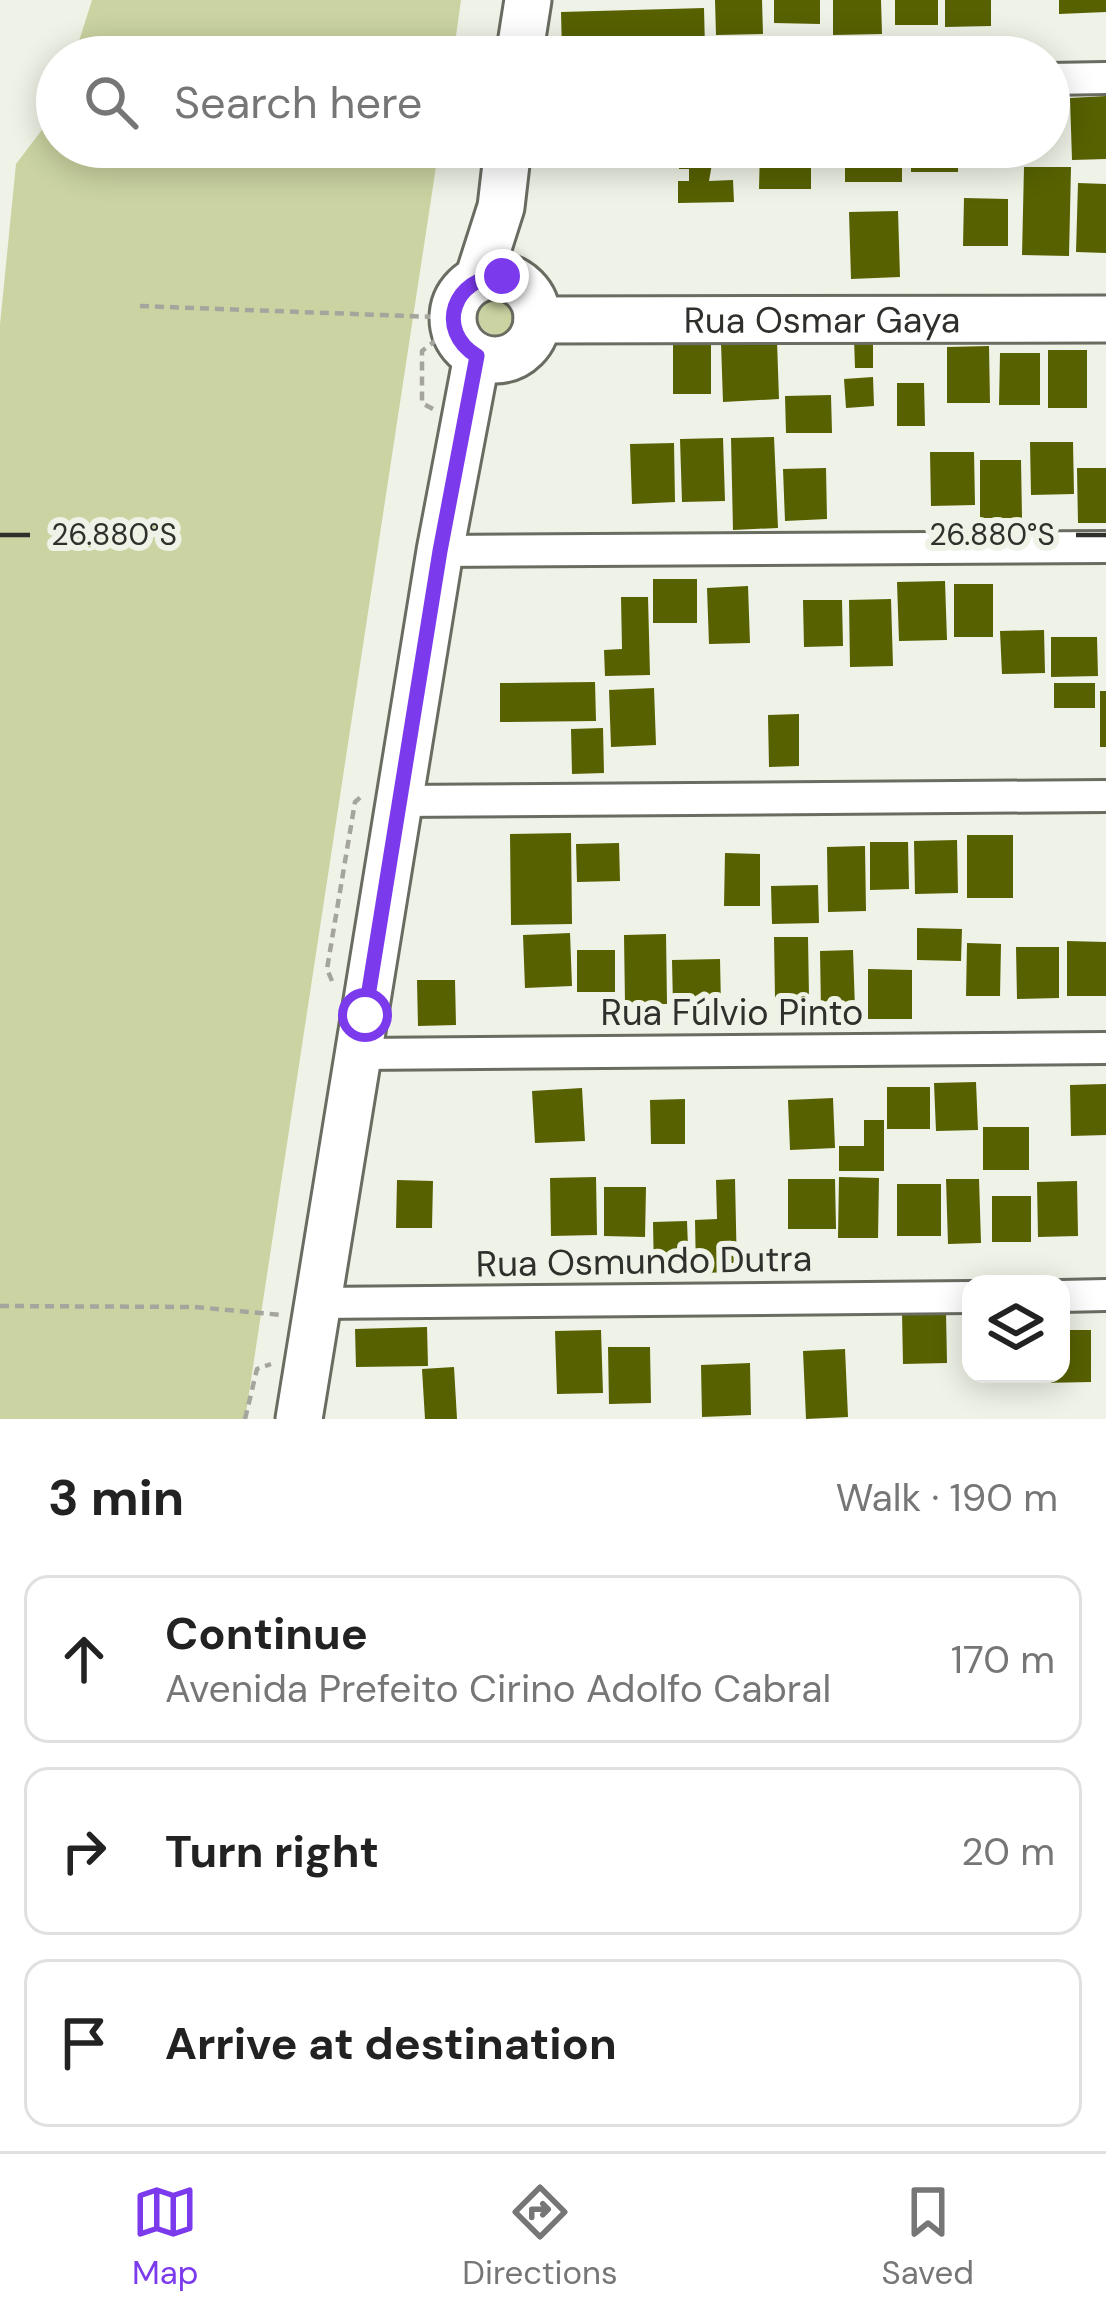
<!DOCTYPE html>
<meta charset="utf-8">
<style>
body{margin:0;font-family:"DM Sans",sans-serif;background:#f6f6f6;color:#222}
.controls{position:absolute;right:36px;bottom:36px;display:grid;overflow:hidden;border-radius:24px;box-shadow:0 6px 30px #0003}
.controls button{width:108px;height:108px;display:grid;place-items:center;padding:0;border:0;border-bottom:3px solid #e0e0e0;background:#fff;color:#222;font:60px sans-serif}
.stop{position:absolute;width:36px;height:36px;margin:-27px;border:9px solid #7c3aed;border-radius:50%;background:#fff}
.stop.end{background:#7c3aed;border-color:#fff;box-shadow:0 3px 12px #0008}
.list{margin:0;padding:0;list-style:none}
h2{display:flex;justify-content:space-between;align-items:center;height:156px;margin:0;padding:0 48px;font-size:51px}
h2 small{font-size:39px;font-weight:400;color:#767676}
.list li{display:grid;grid-template-columns:78px 1fr auto;gap:36px;align-items:center;box-sizing:border-box;height:168px;margin:0 24px 24px;padding:0 24px;border:3px solid #e0e0e0;border-radius:24px}
.list b{display:block;font-size:45px;white-space:nowrap}
.list p{margin:0;font-size:39px;white-space:nowrap;color:#767676}
.list em{font-size:39px;font-style:normal;color:#767676}
.icon{flex:none;width:66px;height:66px;fill:none;stroke:currentColor;stroke-width:2;stroke-linecap:round;stroke-linejoin:round}
.map{position:relative;flex:none;width:1106px;height:1419px;overflow:hidden}
.search{position:absolute;background:#fff;box-shadow:0 6px 30px #0003;left:36px;right:36px;top:36px;height:132px;display:flex;align-items:center;gap:30px;box-sizing:border-box;padding:0 42px;border-radius:66px;color:#767676;font-size:45px}
.sheet{height:732px;background:#fff}
nav{display:flex;justify-content:space-around;align-items:center;box-sizing:border-box;height:168px;border-top:3px solid #e0e0e0;background:#fff;font-size:33px;color:#767676}
nav a{display:grid;justify-items:center;gap:6px}
nav .on{color:#7c3aed}
.map>svg:first-child{display:block}
.green{fill:#cad3a1}
.building{fill:#576100}
.lines{fill:none;stroke-linecap:round;stroke-linejoin:round}
.street-casing{stroke:#696c61;stroke-width:36}
.secondary-casing{stroke:#696c61;stroke-width:51}
.path{stroke:#a4a69e;stroke-width:4.5;stroke-dasharray:9 6;stroke-linecap:butt}
.street{stroke:#fff;stroke-width:30}
.secondary{stroke:#fff;stroke-width:45}
.route{stroke:#7c3aed;stroke-width:15}
.ticks{fill:none;stroke:#2f302c;stroke-width:4.5}
.labels{text-anchor:middle;dominant-baseline:central;stroke-width:12;stroke-linejoin:round;paint-order:stroke}
.street-label{font-size:36px;fill:#2f302c;stroke:#eff2e6}
.ticks-label{font-size:30px;text-anchor:middle;fill:#2f302c;stroke:#eff2e6;stroke-width:12;stroke-linejoin:round;paint-order:stroke}
</style>
<div class="map">
<svg width="1106" height="1419" viewBox="0 0 1106 1419">
<rect width="100%" height="100%" fill="#eff2e6"/>
<path class="green" d="M 92,0 L 461,0 L 453,57 L 74,57 Z
M 57,110 L 57,147 L 439,147 L 245,1419 L 0,1419 L 0,325 L 16,164 Z
M478 316a19 19 0 1 1 38 0a19 19 0 1 1-38 0Z"/>
<path class="building" d="M 715,0 L 762,0 L 763,34 L 716,35 Z
M 774,0 L 820,0 L 820,24 L 774,23 Z
M 833,0 L 881,0 L 882,34 L 833,35 Z
M 895,0 L 938,0 L 938,25 L 895,25 Z
M 945,0 L 991,0 L 991,26 L 945,27 Z
M 1059,0 L 1106,0 L 1106,12 L 1059,14 Z
M 704,8 L 705,49 L 562,52 L 561,12 Z
M 1106,96 L 1106,159 L 1072,160 L 1070,98 Z
M 679,147 L 715,147 L 709,181 L 733,180 L 734,202 L 678,203 L 678,181 L 689,181 L 689,169 L 679,169 Z
M 760,147 L 811,147 L 811,189 L 759,189 Z
M 845,147 L 902,147 L 902,182 L 845,182 Z
M 911,147 L 958,147 L 958,172 L 911,172 Z
M 1024,167 L 1071,167 L 1069,256 L 1022,255 Z
M 1078,183 L 1106,184 L 1106,253 L 1076,252 Z
M 964,198 L 1008,199 L 1008,246 L 963,246 Z
M 898,211 L 900,277 L 851,279 L 849,212 Z
M 873,337 L 873,368 L 855,368 L 854,338 Z
M 777,341 L 779,399 L 723,402 L 721,343 Z
M 673,345 L 711,345 L 711,394 L 673,394 Z
M 989,346 L 990,403 L 947,403 L 947,347 Z
M 1048,350 L 1087,350 L 1087,408 L 1048,408 Z
M 1000,353 L 1040,353 L 1040,405 L 999,405 Z
M 873,377 L 874,406 L 846,408 L 844,379 Z
M 897,383 L 924,383 L 925,426 L 897,426 Z
M 831,395 L 832,433 L 786,433 L 785,396 Z
M 774,437 L 778,528 L 733,530 L 731,438 Z
M 723,438 L 725,501 L 682,502 L 680,439 Z
M 1030,442 L 1073,442 L 1074,494 L 1031,495 Z
M 674,443 L 675,502 L 632,504 L 630,444 Z
M 930,452 L 974,452 L 975,505 L 931,506 Z
M 980,460 L 1021,460 L 1022,518 L 980,518 Z
M 826,468 L 827,519 L 785,521 L 783,469 Z
M 1077,468 L 1106,468 L 1106,523 L 1078,523 Z
M 653,579 L 697,579 L 697,623 L 653,623 Z
M 945,581 L 947,640 L 899,641 L 897,582 Z
M 954,584 L 993,584 L 993,637 L 954,637 Z
M 748,586 L 750,643 L 709,644 L 707,588 Z
M 621,597 L 648,597 L 650,675 L 605,676 L 604,650 L 622,649 Z
M 891,599 L 893,666 L 850,667 L 849,600 Z
M 803,600 L 842,600 L 843,646 L 804,647 Z
M 1044,630 L 1045,673 L 1002,674 L 1000,631 Z
M 1051,637 L 1097,637 L 1098,676 L 1051,677 Z
M 595,682 L 596,721 L 500,722 L 500,683 Z
M 1054,683 L 1095,683 L 1095,708 L 1054,708 Z
M 654,688 L 656,745 L 611,747 L 609,690 Z
M 1100,691 L 1106,691 L 1106,747 L 1100,747 Z
M 799,714 L 799,766 L 769,767 L 768,715 Z
M 603,728 L 604,773 L 572,774 L 571,729 Z
M 571,833 L 572,924 L 511,925 L 510,834 Z
M 967,835 L 1013,835 L 1013,898 L 967,898 Z
M 957,840 L 958,893 L 915,894 L 914,841 Z
M 870,842 L 908,842 L 909,889 L 870,890 Z
M 619,843 L 620,881 L 577,882 L 576,844 Z
M 865,846 L 866,911 L 828,912 L 827,847 Z
M 725,853 L 760,854 L 760,906 L 724,906 Z
M 818,885 L 819,923 L 772,924 L 771,886 Z
M 917,928 L 962,929 L 961,961 L 917,960 Z
M 570,933 L 572,986 L 525,988 L 523,935 Z
M 666,934 L 667,1004 L 625,1004 L 624,935 Z
M 774,937 L 808,937 L 809,997 L 775,998 Z
M 1067,941 L 1106,942 L 1106,996 L 1067,996 Z
M 967,943 L 1001,944 L 1000,996 L 966,996 Z
M 1016,947 L 1059,947 L 1059,998 L 1017,999 Z
M 577,950 L 615,950 L 615,992 L 577,992 Z
M 853,950 L 855,1009 L 821,1010 L 820,951 Z
M 720,959 L 721,1006 L 673,1006 L 672,960 Z
M 868,969 L 912,970 L 912,1019 L 868,1019 Z
M 417,980 L 455,980 L 456,1025 L 418,1026 Z
M 976,1082 L 978,1130 L 936,1131 L 934,1083 Z
M 1106,1084 L 1106,1135 L 1071,1136 L 1070,1085 Z
M 887,1087 L 930,1087 L 930,1129 L 887,1129 Z
M 582,1088 L 585,1141 L 535,1143 L 532,1091 Z
M 833,1098 L 835,1148 L 790,1150 L 788,1100 Z
M 685,1099 L 685,1144 L 651,1144 L 650,1100 Z
M 864,1120 L 884,1120 L 884,1171 L 839,1171 L 839,1146 L 864,1146 Z
M 983,1127 L 1029,1127 L 1029,1170 L 983,1170 Z
M 596,1177 L 597,1235 L 551,1236 L 550,1178 Z
M 839,1177 L 879,1178 L 878,1238 L 838,1238 Z
M 735,1179 L 737,1272 L 696,1273 L 695,1220 L 717,1219 L 716,1180 Z
M 788,1179 L 835,1179 L 836,1229 L 788,1229 Z
M 946,1179 L 979,1179 L 981,1243 L 948,1244 Z
M 397,1180 L 433,1181 L 432,1228 L 396,1228 Z
M 1077,1181 L 1078,1236 L 1038,1237 L 1037,1182 Z
M 897,1184 L 941,1184 L 941,1236 L 897,1236 Z
M 604,1187 L 646,1187 L 645,1237 L 604,1236 Z
M 992,1196 L 1031,1196 L 1031,1242 L 992,1242 Z
M 687,1221 L 689,1274 L 654,1275 L 653,1222 Z
M 946,1312 L 947,1363 L 903,1364 L 902,1313 Z
M 427,1327 L 428,1366 L 356,1367 L 355,1329 Z
M 601,1330 L 603,1393 L 557,1394 L 555,1331 Z
M 1061,1330 L 1091,1330 L 1091,1382 L 1041,1383 L 1041,1374 L 1061,1374 Z
M 608,1347 L 650,1347 L 651,1403 L 609,1404 Z
M 845,1349 L 848,1417 L 806,1419 L 803,1351 Z
M 750,1363 L 751,1415 L 702,1417 L 701,1365 Z
M 454,1367 L 457,1419 L 425,1419 L 422,1369 Z"/>
<g class="lines">
<defs>
<path id="street" d="M 1049,79 L 1106,78
M 440,551 L 1106,547
M 398,801 L 1106,796
M 359,1054 L 1106,1048
M 1061,1296 L 1106,1295
M 317,1303 L 971,1297"/>
<g id="secondary">
<path d="M 519,57 L 528,0"/>
<circle cx="495" cy="318" r="42"/>
<path d="M 478,279 L 501,207 L 508,147"/>
<path id="s1" d="M 537,320 L 1106,319"/>
<path d="M 299,1419 L 440,551 L 477,356"/>
</g>
</defs>
<use href="#street" class="street-casing"/>
<use href="#secondary" class="secondary-casing"/>
<path class="path" d="M 140,306 L 435,317
M 433,409 L 422,403 L 422,351 L 435,341 L 445,290
M 332,981 L 327,969 L 355,802 L 363,795
M 0,1306 L 195,1307 L 282,1315
M 245,1419 L 257,1369 L 271,1364"/>
<use href="#street" class="street"/>
<use href="#secondary" class="secondary"/>
</g>
<g class="lines">
<path class="route" d="M 365,1015 L 440,551 L 477,356 C 434,330 454,276 502,276"/>
</g>
<path class="ticks" d="M 0,535 L 30,535M 1076,535 L 1106,535"/>
<g class="labels">
<g class="street-label">
<text stroke="none"><textPath href="#s1" startOffset="285">Rua Osmar Gaya</textPath></text>
<text x="732" y="1012">Rua Fúlvio Pinto</text>
<text transform="translate(644 1261) rotate(-1)">Rua Osmundo Dutra</text>
</g>
</g>
<g class="ticks-label">
<text x="992" y="545">26.880°S</text>
<text x="114" y="545">26.880°S</text>
</g>
</svg>
<div class="controls">
<button><svg class="icon" aria-label="layers" viewBox="0 0 24 24"><path d="M12 4l9 5-9 5-9-5zM3 14l9 5 9-5"/></svg></button>
</div>
<div class="stop" style="left:365px;top:1015px"></div>
<div class="stop end" style="left:502px;top:276px"></div>
<div class="search"><svg class="icon" aria-label="search" viewBox="0 0 24 24"><circle cx="10" cy="10" r="6"/><path d="M15 15l6 6"/></svg>Search here</div>
</div>
<section class="sheet">
<h2>3 min<small>Walk · 190 m</small></h2>
<ul class="list">
<li><svg class="icon" aria-label="ahead" viewBox="0 0 24 24"><path d="M12 20V5M6 11l6-6 6 6"/></svg><div><b>Continue</b><p>Avenida Prefeito Cirino Adolfo Cabral</p></div><em>170 m</em></li>
<li><svg class="icon" aria-label="right" viewBox="0 0 24 24"><path d="M7 20v-9h11M14 6l5 5-5 5"/></svg><div><b>Turn right</b></div><em>20 m</em></li>
<li><svg class="icon" aria-label="arrive" viewBox="0 0 24 24"><path d="M6 21V4h12l-3 4 3 4H6"/></svg><div><b>Arrive at destination</b></div></li>
</ul>
</section>
<nav>
<a class="on"><svg class="icon" aria-label="map" viewBox="0 0 24 24"><path d="M3 6l6-2 6 2 6-2v14l-6 2-6-2-6 2zM9 4v14M15 6v14"/></svg>Map</a>
<a><svg class="icon" aria-label="directions" viewBox="0 0 24 24"><path d="M12 3l9 9-9 9-9-9zM9 14v-3h6M13 9l2 2-2 2"/></svg>Directions</a>
<a><svg class="icon" aria-label="saved" viewBox="0 0 24 24"><path d="M7 4h10v16l-5-4-5 4z"/></svg>Saved</a>
</nav>
